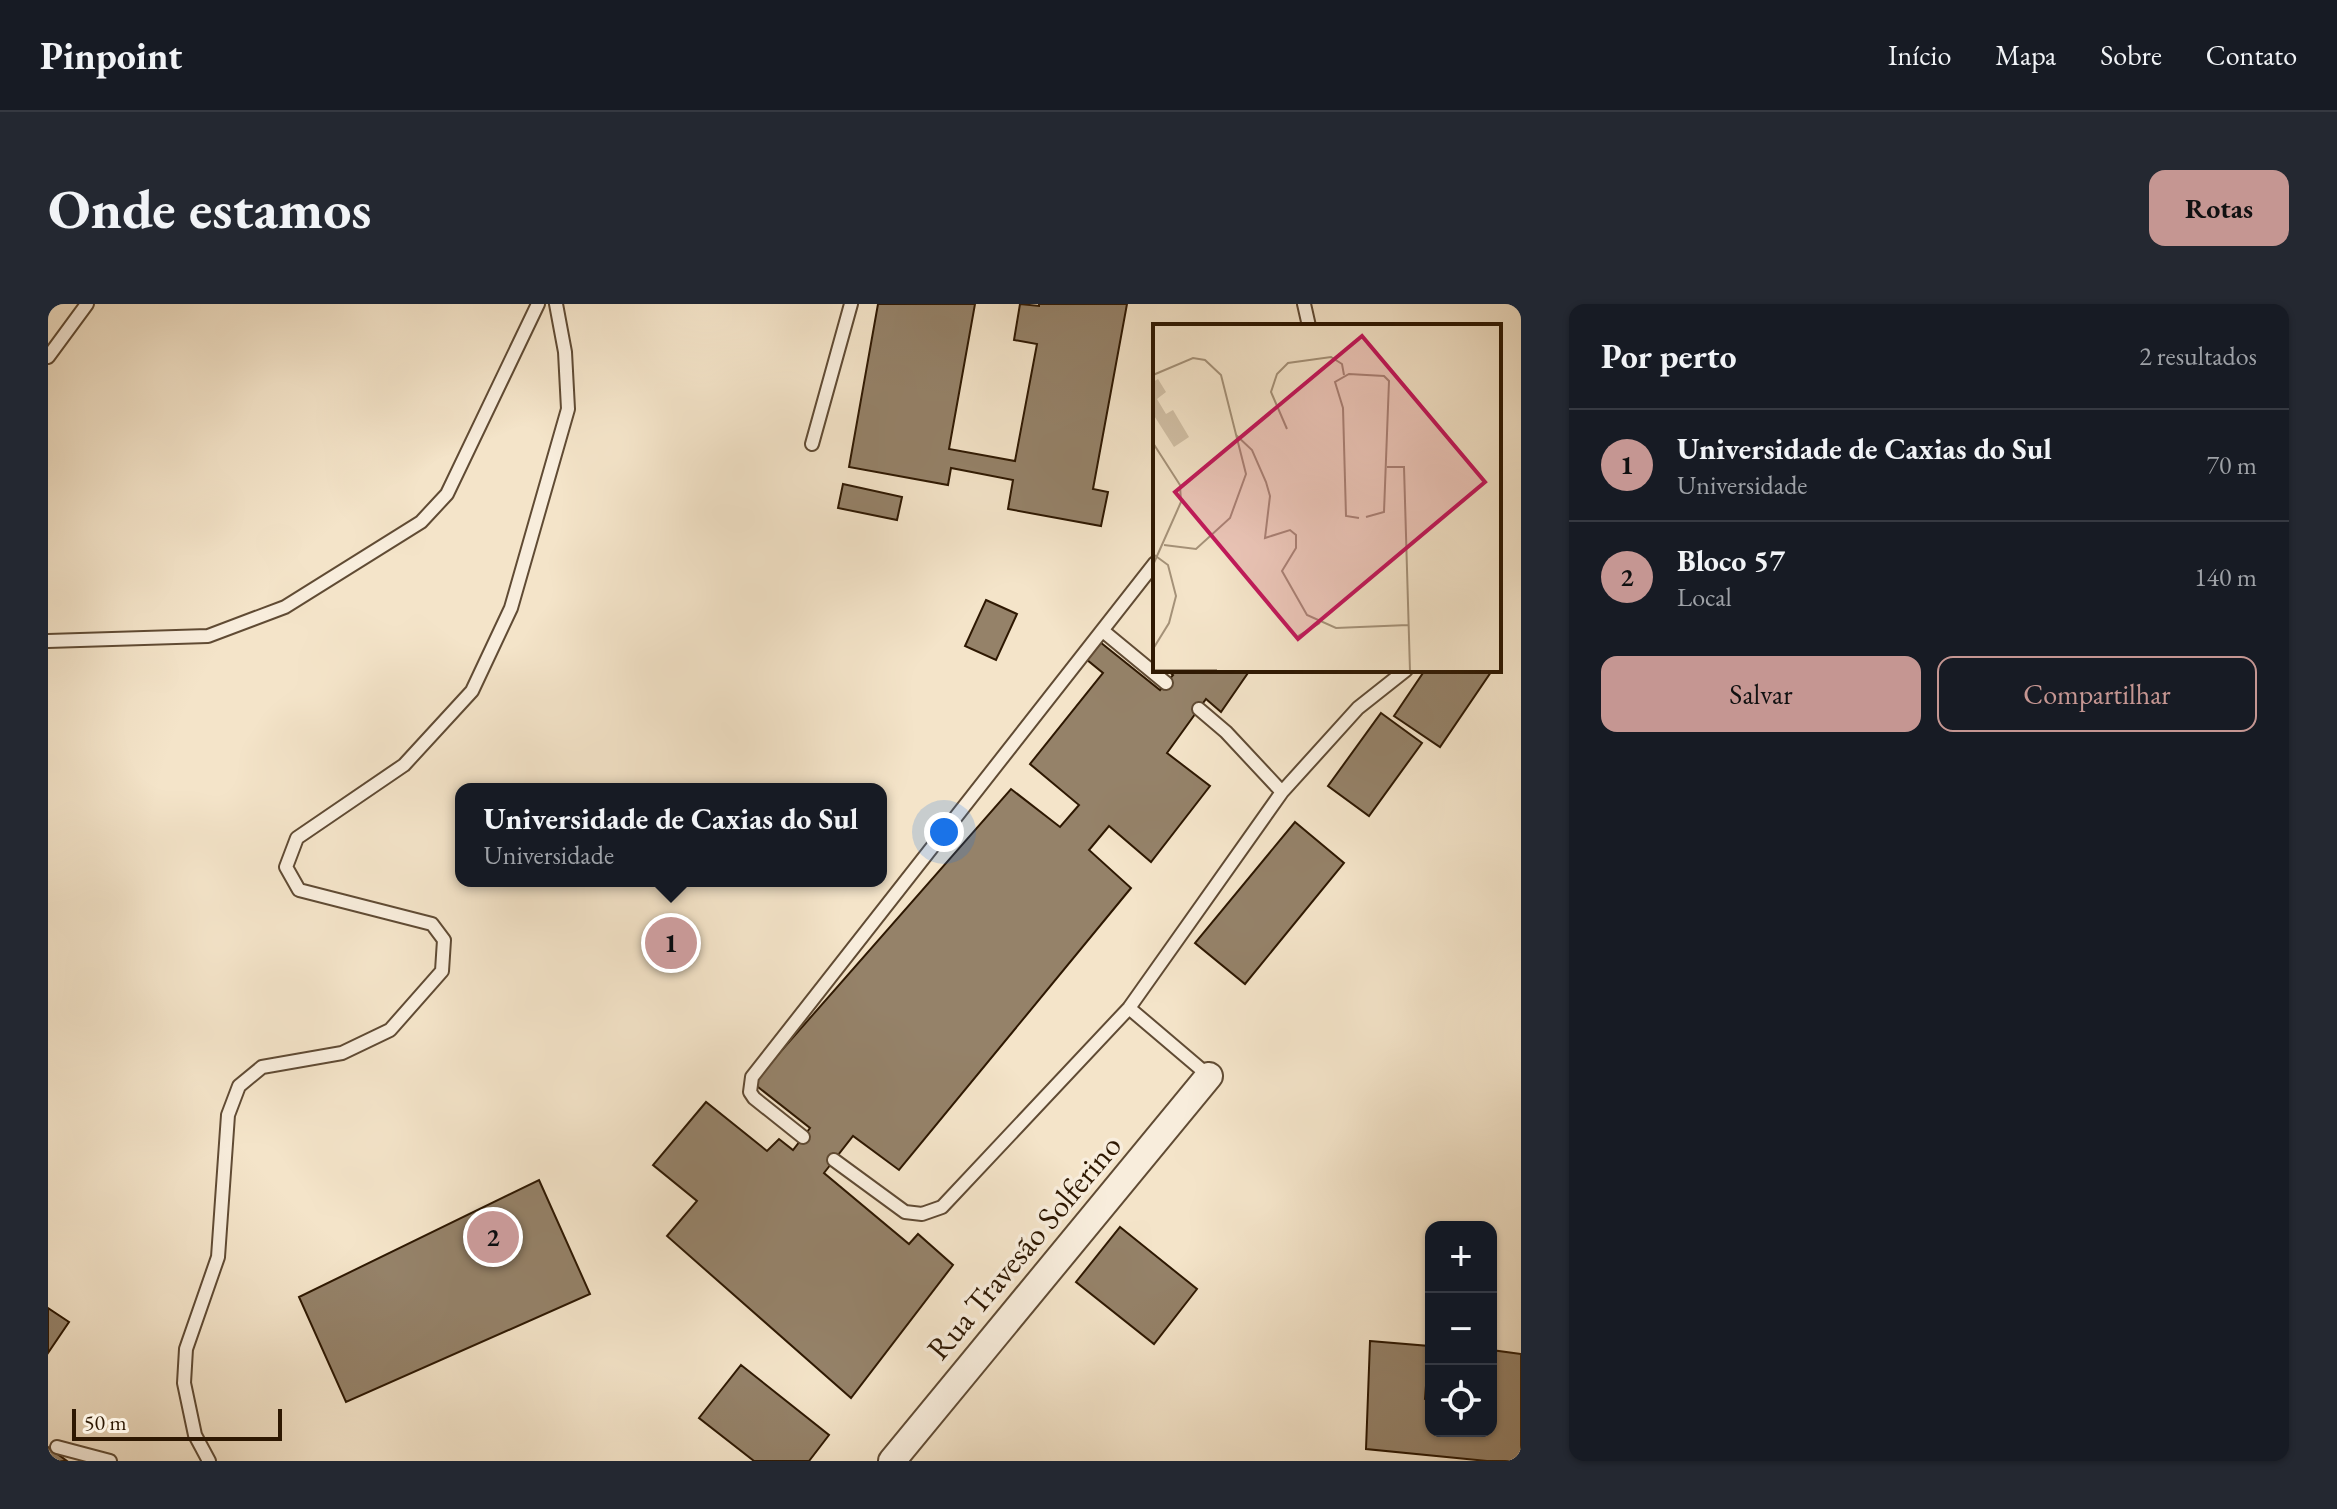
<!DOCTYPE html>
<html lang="pt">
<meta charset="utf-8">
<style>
body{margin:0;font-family:"EB Garamond",serif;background:#242831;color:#f1f3f6}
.controls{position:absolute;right:24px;bottom:24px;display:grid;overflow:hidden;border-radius:16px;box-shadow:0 2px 6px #0004}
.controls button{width:72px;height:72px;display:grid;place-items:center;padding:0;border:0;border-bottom:2px solid #363941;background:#171b24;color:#f1f3f6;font:40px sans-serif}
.scale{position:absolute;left:24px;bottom:20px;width:210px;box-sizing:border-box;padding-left:8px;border:4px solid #2e1802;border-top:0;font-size:22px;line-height:28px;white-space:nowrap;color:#2e1802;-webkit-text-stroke:6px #f8eddc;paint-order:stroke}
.you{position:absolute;left:896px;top:528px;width:28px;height:28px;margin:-20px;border:6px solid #fff;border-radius:50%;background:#1a73e8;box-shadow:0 0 0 12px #1a73e833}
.badge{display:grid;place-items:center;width:52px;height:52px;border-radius:50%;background:#c59692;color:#111;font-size:26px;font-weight:700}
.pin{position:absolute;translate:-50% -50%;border:4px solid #fff;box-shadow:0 2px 8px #0006}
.popup{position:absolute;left:407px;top:479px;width:432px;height:104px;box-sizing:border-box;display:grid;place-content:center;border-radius:16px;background:#171b24;filter:drop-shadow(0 2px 6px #0005);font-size:26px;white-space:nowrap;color:#9ea1a6}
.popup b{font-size:30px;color:#f1f3f6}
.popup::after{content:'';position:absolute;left:50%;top:100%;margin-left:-16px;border:16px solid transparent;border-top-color:#171b24}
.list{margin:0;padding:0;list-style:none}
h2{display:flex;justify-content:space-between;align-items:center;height:104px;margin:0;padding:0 32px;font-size:34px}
h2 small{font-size:26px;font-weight:400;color:#9ea1a6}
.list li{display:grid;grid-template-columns:52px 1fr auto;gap:24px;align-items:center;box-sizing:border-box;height:112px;padding:0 32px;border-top:2px solid #363941}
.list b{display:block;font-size:30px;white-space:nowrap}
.list p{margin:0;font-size:26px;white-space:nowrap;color:#9ea1a6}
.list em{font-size:26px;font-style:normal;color:#9ea1a6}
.actions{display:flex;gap:16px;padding:24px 32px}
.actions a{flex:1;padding:18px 0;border:2px solid #c59692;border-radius:16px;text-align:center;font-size:28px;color:#c59692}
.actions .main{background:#c59692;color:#111}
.icon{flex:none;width:44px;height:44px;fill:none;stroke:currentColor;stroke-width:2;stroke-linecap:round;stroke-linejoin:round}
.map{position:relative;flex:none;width:1473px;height:1157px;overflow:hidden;border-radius:16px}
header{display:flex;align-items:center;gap:48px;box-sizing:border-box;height:112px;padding:0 40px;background:#171b24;border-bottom:2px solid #363941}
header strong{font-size:38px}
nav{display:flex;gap:44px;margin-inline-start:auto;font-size:28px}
.intro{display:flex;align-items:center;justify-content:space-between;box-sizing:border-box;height:192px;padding:0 48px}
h1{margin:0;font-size:56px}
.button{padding:20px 36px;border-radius:16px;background:#c59692;color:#111;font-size:28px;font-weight:700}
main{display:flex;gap:48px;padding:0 48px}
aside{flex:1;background:#171b24;border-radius:16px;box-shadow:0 2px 6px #0004}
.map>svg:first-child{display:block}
.building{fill:#958269;stroke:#2e1802;stroke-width:2}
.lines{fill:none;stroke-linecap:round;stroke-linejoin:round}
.lane-casing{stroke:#604b34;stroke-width:16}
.street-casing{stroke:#604b34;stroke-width:30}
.lane{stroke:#f8eddc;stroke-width:12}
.street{stroke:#f8eddc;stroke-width:26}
.labels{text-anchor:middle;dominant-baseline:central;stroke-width:7;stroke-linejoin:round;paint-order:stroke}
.street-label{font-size:32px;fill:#2e1802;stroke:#f8eddc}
.inset-road{fill:none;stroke:#a59279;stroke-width:2}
.view{fill:#c2185b;fill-opacity:0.15;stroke:#c2185b;stroke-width:4}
.inset-edge{fill:none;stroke:#2e1802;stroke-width:4}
</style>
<header>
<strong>Pinpoint</strong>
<nav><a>Início</a><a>Mapa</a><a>Sobre</a><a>Contato</a></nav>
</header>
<div class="intro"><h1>Onde estamos</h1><a class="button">Rotas</a></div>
<main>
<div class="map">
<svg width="1473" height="1157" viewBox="0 0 1473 1157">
<rect width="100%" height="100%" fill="#f4e4c9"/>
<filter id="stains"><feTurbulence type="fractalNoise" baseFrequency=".0025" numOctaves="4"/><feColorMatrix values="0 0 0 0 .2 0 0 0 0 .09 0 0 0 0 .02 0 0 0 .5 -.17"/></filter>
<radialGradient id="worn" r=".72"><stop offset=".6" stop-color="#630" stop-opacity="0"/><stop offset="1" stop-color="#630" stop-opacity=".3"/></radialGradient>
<path class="building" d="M 830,0 L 927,0 L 901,145 L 967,157 L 989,40 L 966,36 L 972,0 L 991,2 L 991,0 L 1079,0 L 1045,185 L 1060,188 L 1053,222 L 960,205 L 965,176 L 903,164 L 900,181 L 801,163 Z
M 795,180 L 854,193 L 849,216 L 790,204 Z
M 938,296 L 969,310 L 948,356 L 917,342 Z
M 1052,338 L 1112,386 L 1125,371 L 1119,366 L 1202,366 L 1173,408 L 1158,395 L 1119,449 L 1162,482 L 1103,558 L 1061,522 L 1041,546 L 1083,584 L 851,866 L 805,832 L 776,869 L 861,940 L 870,930 L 905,961 L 803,1094 L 619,932 L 649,897 L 605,861 L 658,798 L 719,847 L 731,835 L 745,846 L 762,824 L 705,779 L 963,485 L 1012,523 L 1031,501 L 982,460 L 1055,369 L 1038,355 Z
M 1377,366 L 1440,366 L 1443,368 L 1392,443 L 1346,412 Z
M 1333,409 L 1374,439 L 1321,512 L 1280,482 Z
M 1247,518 L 1296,559 L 1197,680 L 1147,639 Z
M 491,876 L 542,990 L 298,1098 L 251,993 Z
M 1072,923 L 1149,985 L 1106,1040 L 1028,978 Z
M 0,1004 L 21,1018 L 0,1049 Z
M 1322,1037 L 1381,1042 L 1377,1095 L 1383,1096 L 1383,1127 L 1443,1127 L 1443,1046 L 1473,1050 L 1473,1157 L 1439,1157 L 1318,1145 Z
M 693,1061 L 781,1131 L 761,1157 L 706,1157 L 651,1114 Z
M 0,1143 L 19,1157 L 0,1157 Z"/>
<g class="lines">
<defs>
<path id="lane" d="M 1256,0 L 1261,22
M 0,53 L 39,0
M 764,140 L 803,0
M 1055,327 L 1118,379
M 0,337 L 160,332 L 237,303 L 373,218 L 399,190 L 490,0
M 1151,405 L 1178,428 L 1234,488
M 1081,704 L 1161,772
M 755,833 L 706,794 L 702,788 L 704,773 L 1107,259
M 786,856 L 857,908 L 874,910 L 894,903 L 1081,704 L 1234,488 L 1310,404 L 1358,366
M 9,1143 L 62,1157
M 161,1157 L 147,1131 L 136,1079 L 138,1045 L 170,953 L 180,811 L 191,782 L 214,763 L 294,749 L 342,726 L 394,667 L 396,636 L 384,620 L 251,586 L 238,563 L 249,534 L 356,461 L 424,387 L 463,304 L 520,105 L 517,48 L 508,0"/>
<path id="street" d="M 844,1157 L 1161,772"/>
</defs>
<use href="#lane" class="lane-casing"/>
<use href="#street" class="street-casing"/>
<use href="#lane" class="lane"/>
<use href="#street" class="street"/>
</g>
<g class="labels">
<g class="street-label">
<text transform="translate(976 943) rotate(-50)">Rua Travesão Solferino</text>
</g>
</g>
<g transform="translate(1105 20)">
<rect width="348" height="348" fill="#f4e4c9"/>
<path d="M 5,55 L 13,68 L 4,75 L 13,90 L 20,86 L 36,113 L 21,123 L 0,90 L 0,58 Z" fill="#d2c1a7"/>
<path class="inset-road" d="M 0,51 L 40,34 L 52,36 L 68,51 L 93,150 L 77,194 L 43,225 L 11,221M 134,105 L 118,68 L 124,50 L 135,39 L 178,33 L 189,40 L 191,51M 83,111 L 99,126 L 113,158 L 117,172 L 112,214 L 137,206 L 143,211 L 143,224 L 129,247 L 154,291 L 183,304 L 255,301M 0,119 L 27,161 L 28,178 L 0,241M 234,143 L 251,143 L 257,347M 206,194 L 193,192 L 190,84 L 182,58 L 196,50 L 231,52 L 236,57 L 231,188 L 213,193M 0,230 L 15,241 L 23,272 L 16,299 L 0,325M 145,312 L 167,299M 0,346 L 64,346M 219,347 L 257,347"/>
<path class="view" d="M 209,12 L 332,158 L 145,315 L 22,168 Z"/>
<rect width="348" height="348" class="inset-edge"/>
</g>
<rect width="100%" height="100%" filter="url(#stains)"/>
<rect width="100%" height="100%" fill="url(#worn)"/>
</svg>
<div class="controls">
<button>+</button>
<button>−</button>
<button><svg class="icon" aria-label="locate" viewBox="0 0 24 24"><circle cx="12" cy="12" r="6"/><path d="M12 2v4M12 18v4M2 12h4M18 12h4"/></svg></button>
</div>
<div class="scale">50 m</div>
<div class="you"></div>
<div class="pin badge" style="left:623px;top:639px">1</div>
<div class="popup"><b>Universidade de Caxias do Sul</b>Universidade</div>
<div class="pin badge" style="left:445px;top:933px">2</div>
</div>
<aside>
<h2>Por perto<small>2 resultados</small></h2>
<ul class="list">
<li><span class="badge">1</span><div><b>Universidade de Caxias do Sul</b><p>Universidade</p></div><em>70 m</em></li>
<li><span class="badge">2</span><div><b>Bloco 57</b><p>Local</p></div><em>140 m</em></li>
</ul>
<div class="actions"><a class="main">Salvar</a><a>Compartilhar</a></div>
</aside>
</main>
